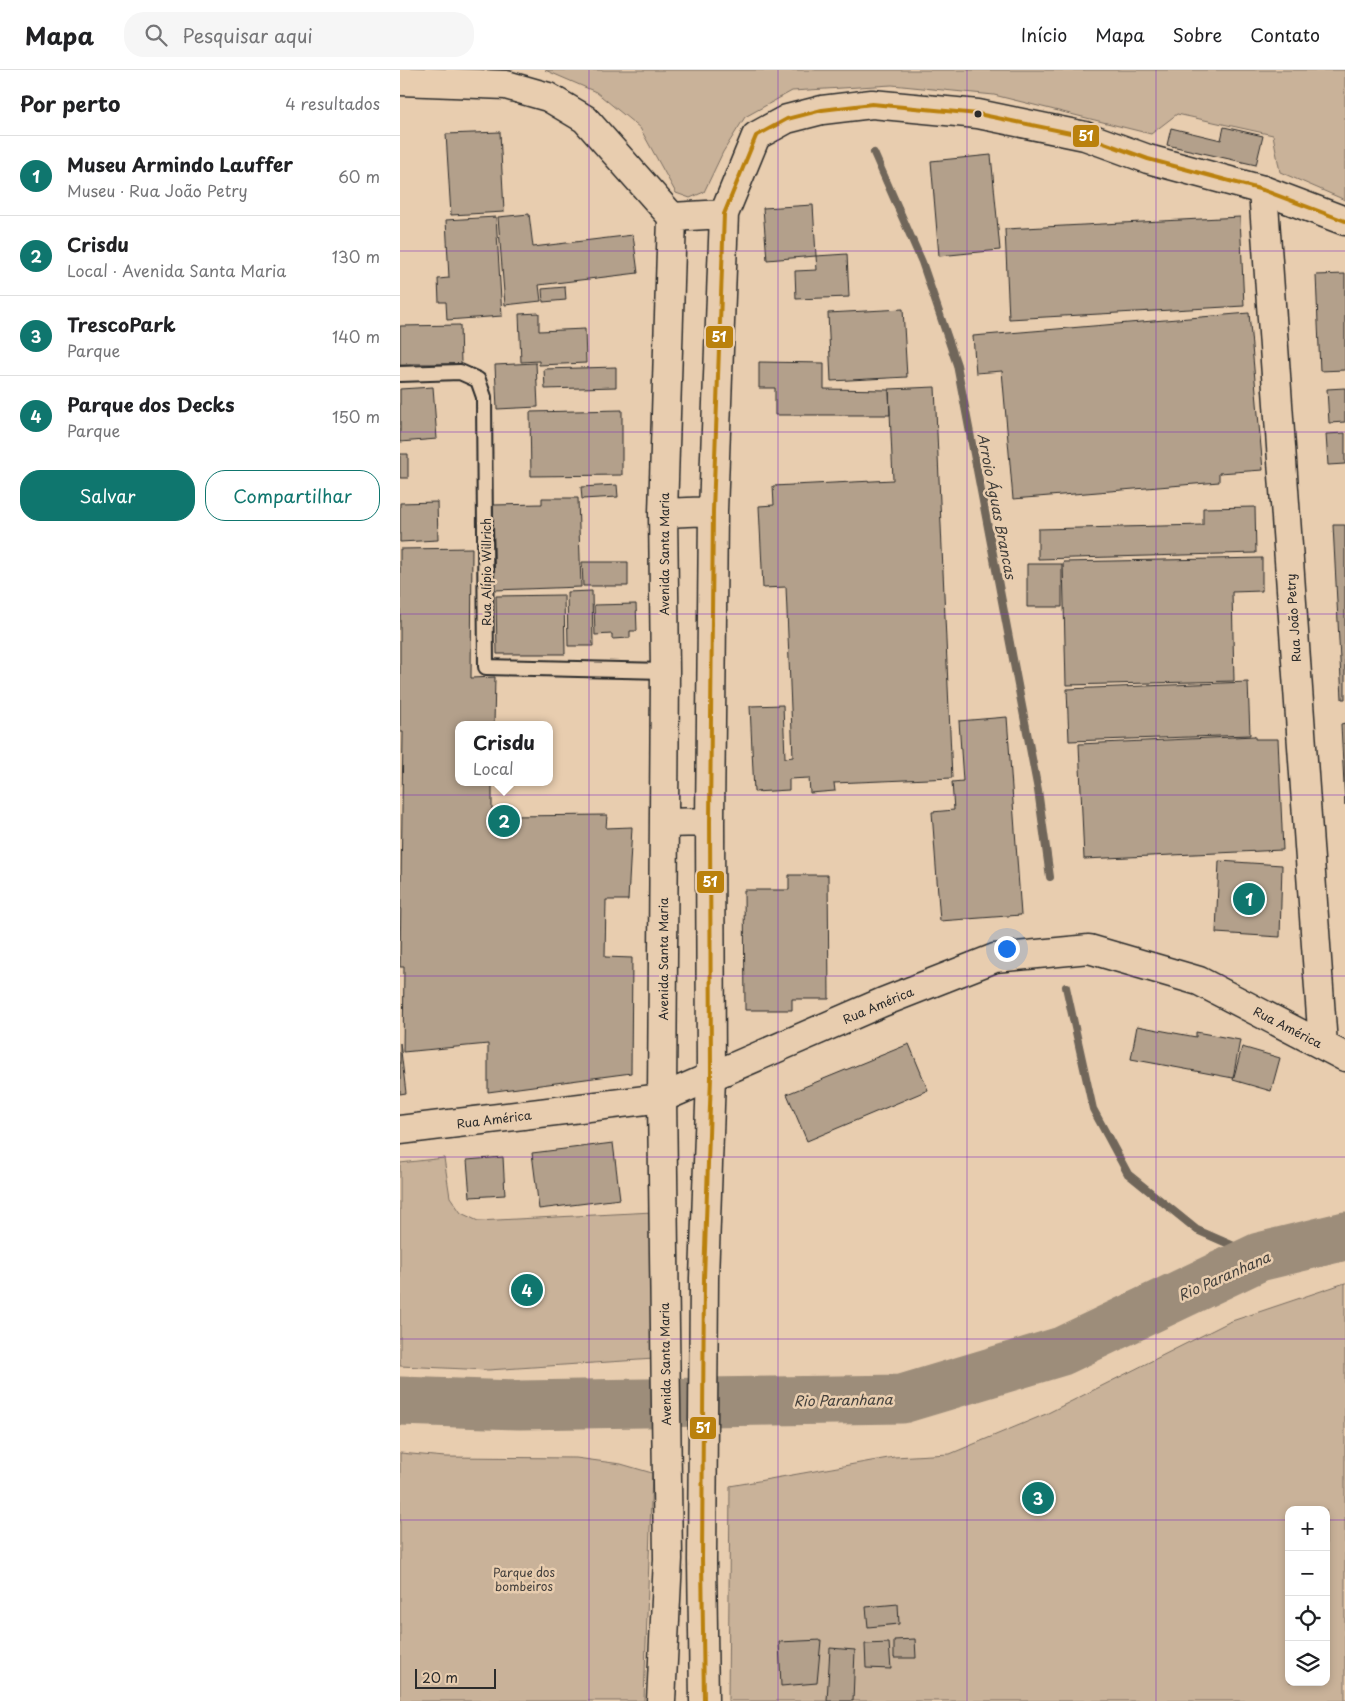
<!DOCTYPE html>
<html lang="pt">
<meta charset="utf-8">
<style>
body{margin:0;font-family:"Playpen Sans",sans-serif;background:#f6f6f6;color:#202124}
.controls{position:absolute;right:15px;bottom:15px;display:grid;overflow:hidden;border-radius:10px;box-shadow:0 2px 8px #0003}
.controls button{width:45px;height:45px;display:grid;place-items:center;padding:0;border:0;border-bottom:1px solid #e0e0e0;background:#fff;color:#202124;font:25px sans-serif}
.scale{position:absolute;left:15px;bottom:12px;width:81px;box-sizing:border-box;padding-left:5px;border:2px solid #2b2b2b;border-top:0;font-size:14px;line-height:18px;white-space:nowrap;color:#2b2b2b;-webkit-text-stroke:4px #e8cdaf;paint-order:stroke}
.you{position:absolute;left:606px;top:878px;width:18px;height:18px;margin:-12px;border:4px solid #fff;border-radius:50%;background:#1a73e8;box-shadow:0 0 0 8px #1a73e833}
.badge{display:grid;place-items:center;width:32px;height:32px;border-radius:50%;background:#0f766e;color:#fff;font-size:16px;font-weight:700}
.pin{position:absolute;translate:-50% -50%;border:2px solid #fff;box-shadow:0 1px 5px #0006}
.popup{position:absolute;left:55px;top:651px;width:98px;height:65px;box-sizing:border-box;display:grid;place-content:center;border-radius:10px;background:#fff;filter:drop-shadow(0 1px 4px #0005);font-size:16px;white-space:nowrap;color:#757577}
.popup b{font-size:19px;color:#202124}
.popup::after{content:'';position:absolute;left:50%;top:100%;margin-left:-10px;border:10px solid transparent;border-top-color:#fff}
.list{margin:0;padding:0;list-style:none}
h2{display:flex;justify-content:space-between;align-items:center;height:65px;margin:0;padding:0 20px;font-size:21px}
h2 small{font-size:16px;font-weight:400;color:#757577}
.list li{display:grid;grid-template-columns:32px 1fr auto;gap:15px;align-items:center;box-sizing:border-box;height:80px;padding:0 20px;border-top:1px solid #e0e0e0}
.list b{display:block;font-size:19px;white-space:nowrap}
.list p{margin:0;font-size:16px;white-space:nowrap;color:#757577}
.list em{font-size:16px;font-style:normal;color:#757577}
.actions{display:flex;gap:10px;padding:15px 20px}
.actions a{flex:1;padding:11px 0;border:1px solid #0f766e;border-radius:20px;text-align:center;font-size:18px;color:#0f766e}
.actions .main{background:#0f766e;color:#fff}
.icon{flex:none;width:28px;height:28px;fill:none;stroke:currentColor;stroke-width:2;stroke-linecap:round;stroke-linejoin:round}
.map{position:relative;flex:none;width:945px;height:1631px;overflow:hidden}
header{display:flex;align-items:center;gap:30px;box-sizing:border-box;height:70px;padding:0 25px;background:#fff;border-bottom:1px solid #e0e0e0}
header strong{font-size:24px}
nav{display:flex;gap:28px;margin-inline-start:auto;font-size:18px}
.search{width:350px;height:45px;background:#f6f6f6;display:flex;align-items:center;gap:12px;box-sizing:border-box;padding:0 18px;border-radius:20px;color:#757577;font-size:19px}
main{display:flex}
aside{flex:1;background:#fff}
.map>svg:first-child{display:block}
.green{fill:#c9b299;stroke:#7a6e62;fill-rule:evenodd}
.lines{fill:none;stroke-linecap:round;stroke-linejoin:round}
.stream{stroke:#6f665a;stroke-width:8}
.river{stroke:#9d8d7a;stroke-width:49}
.building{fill:#b3a08b;stroke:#2b2b2b}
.service-casing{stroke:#2b2b2b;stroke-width:18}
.tertiary-casing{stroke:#2b2b2b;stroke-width:31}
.secondary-casing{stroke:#2b2b2b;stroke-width:31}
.service{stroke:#e8cdaf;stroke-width:14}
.tertiary{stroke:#e8cdaf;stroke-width:28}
.secondary{stroke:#e8cdaf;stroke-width:28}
.bus-1-casing{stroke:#e8cdaf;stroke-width:8}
.bus-1{stroke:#ba810d;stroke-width:4}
.grid{fill:none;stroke:#7b2cbf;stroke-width:1;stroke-opacity:0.55}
.bus-dot{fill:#2b2b2b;stroke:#e8cdaf;stroke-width:2}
.labels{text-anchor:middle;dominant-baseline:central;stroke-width:5;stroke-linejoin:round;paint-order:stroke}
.street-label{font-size:12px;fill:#2b2b2b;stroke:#e8cdaf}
.park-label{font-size:12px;fill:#433f3c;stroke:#e8cdaf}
.water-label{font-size:14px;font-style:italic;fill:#423f3b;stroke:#e8cdaf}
.line-badge{stroke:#e8cdaf;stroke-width:2}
.badge-label{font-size:14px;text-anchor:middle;font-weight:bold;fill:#fff}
</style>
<header>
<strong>Mapa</strong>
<div class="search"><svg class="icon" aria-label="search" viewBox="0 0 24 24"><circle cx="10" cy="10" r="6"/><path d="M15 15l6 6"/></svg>Pesquisar aqui</div>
<nav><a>Início</a><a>Mapa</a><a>Sobre</a><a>Contato</a></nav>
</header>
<main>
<aside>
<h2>Por perto<small>4 resultados</small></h2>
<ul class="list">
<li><span class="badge">1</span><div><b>Museu Armindo Lauffer</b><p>Museu · Rua João Petry</p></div><em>60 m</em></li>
<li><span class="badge">2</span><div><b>Crisdu</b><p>Local · Avenida Santa Maria</p></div><em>130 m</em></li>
<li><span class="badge">3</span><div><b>TrescoPark</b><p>Parque</p></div><em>140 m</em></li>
<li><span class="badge">4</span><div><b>Parque dos Decks</b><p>Parque</p></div><em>150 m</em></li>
</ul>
<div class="actions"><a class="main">Salvar</a><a>Compartilhar</a></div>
</aside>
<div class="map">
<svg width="945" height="1631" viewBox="0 0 945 1631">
<rect width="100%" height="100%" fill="#e8cdaf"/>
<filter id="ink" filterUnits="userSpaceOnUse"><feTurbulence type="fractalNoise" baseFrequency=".02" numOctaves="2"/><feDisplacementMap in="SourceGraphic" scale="10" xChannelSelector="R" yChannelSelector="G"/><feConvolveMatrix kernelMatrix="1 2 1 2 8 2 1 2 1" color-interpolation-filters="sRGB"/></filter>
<g filter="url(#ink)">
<path class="green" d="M 145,0 L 945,0 L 945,130 L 880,102 L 873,65 L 777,44 L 751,64 L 594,25 L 492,15 L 392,21 L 345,47 L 323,82 L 304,122 L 290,128 L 276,123 L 240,58 L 196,22 Z
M 44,1088 L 50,1127 L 61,1143 L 78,1151 L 253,1142 L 254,1289 L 88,1300 L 0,1296 L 0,1093 Z
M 945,1213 L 945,1631 L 328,1631 L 330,1416 L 494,1387 L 550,1384 L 646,1344 L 829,1252 ZM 889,1440 L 926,1440 L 926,1612 L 889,1612 Z
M 0,1383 L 45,1387 L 176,1388 L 221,1394 L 252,1403 L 244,1631 L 0,1631 Z"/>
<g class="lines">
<path class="stream" d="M 474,83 L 522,192 L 557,295 L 638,720 L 650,807
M 666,917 L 693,1039 L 728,1104 L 797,1160 L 859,1187"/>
<path class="river" d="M 0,1331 L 119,1335 L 502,1329 L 662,1281 L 859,1187 L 945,1166"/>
</g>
<path class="building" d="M 824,57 L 863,66 L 856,95 L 767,75 L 771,58 L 821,70 Z
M 100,62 L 104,142 L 51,145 L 46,64 Z
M 591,85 L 600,180 L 539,186 L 531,91 Z
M 413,135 L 416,186 L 367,190 L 363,138 Z
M 129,144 L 133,177 L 233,165 L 238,203 L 139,215 L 141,231 L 105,235 L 98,147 Z
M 96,147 L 102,246 L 47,250 L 46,232 L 39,232 L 38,209 L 49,208 L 46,150 Z
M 840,147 L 844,236 L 609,249 L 605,159 Z
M 447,184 L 449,227 L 396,229 L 395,201 L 417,200 L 416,186 Z
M 945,204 L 945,300 L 920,301 L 916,205 Z
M 165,217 L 166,230 L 143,232 L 142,219 Z
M 503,239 L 507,307 L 431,311 L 428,243 Z
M 139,243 L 139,261 L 185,259 L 186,293 L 139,295 L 139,291 L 121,292 L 119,244 Z
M 849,243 L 863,400 L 819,403 L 819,412 L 613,429 L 602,301 L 576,303 L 573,266 Z
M 60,255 L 61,294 L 0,294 L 0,256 Z
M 359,292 L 424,293 L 424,319 L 489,320 L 490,345 L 375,345 L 375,318 L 359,318 Z
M 136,293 L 138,337 L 97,339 L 95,295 Z
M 216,297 L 216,317 L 145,319 L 144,299 Z
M 33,317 L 37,369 L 0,372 L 0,319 Z
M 535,317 L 552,708 L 434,713 L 435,721 L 410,723 L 409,708 L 389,709 L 389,720 L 354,722 L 350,636 L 383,635 L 385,688 L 393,687 L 386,517 L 363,518 L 359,436 L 374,435 L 373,416 L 493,410 L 489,319 Z
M 945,318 L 945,352 L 929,353 L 927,319 Z
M 222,340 L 222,405 L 131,406 L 130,342 Z
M 945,363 L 945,394 L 928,395 L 926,364 Z
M 0,384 L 8,384 L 8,408 L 0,408 Z
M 217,415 L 218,427 L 182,429 L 181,417 Z
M 142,428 L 178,428 L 181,517 L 95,520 L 93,435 L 142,434 Z
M 37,432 L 38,470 L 0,472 L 0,433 Z
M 855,437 L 856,483 L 638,489 L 638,459 L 803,455 L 803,438 Z
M 933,455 L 945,455 L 945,629 L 942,629 Z
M 72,478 L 71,608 L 95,607 L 94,655 L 59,655 L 59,712 L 92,712 L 92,744 L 109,741 L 110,746 L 207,745 L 206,758 L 232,757 L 228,830 L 206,830 L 205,887 L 232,888 L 231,1003 L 88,1022 L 88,974 L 3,982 L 4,897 L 0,897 L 3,662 L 0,662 L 0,479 Z
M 862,488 L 862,521 L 832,522 L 834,611 L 666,615 L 663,492 Z
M 182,492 L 228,492 L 228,516 L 183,516 Z
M 627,494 L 662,494 L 662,537 L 627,537 Z
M 192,521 L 193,576 L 168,576 L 167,522 Z
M 164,525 L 165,584 L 97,584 L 96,526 Z
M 236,534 L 237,561 L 230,561 L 230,568 L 212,569 L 212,564 L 195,565 L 194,535 Z
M 848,612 L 850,665 L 669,671 L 667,619 Z
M 607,647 L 621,845 L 540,851 L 532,742 L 554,740 L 552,712 L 563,711 L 559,651 Z
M 945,653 L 945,735 L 941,654 Z
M 855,666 L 855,669 L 878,669 L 883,780 L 684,789 L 679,674 Z
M 819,791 L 882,795 L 880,867 L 816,863 Z
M 389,805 L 428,805 L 429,929 L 392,929 L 392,940 L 345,940 L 344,820 L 389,820 Z
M 737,956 L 796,967 L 796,962 L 840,970 L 833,1008 L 731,989 Z
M 0,973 L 6,1023 L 0,1024 Z
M 509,974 L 528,1020 L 407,1071 L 387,1024 Z
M 842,977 L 880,988 L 871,1021 L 833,1010 Z
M 213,1073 L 220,1129 L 139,1139 L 132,1083 Z
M 103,1087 L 105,1125 L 70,1127 L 67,1090 Z
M 498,1534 L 499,1554 L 468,1557 L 466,1537 Z
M 515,1569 L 516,1588 L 494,1588 L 494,1570 Z
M 421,1570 L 417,1613 L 381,1616 L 379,1572 Z
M 489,1573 L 491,1599 L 466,1598 L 465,1574 Z
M 430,1578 L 455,1580 L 453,1631 L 427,1631 Z"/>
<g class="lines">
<defs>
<path id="service" d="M 0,304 L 60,302 L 78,310 L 84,327 L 86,597 L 265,601"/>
<path id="tertiary" d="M 863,120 L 923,975
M 0,1060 L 262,1028 L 483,932 L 595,888 L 689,879 L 799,911 L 945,987"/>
<path id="secondary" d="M 0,11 L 106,15 L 148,27 L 185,49 L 272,147
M 272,147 L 324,144
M 263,443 L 313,441
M 264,753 L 310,752
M 261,1631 L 268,1489 L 262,1028 L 265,601 L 263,443 L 272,147
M 304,1631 L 302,1490 L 304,1208 L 311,1007 L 310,752 L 313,441 L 324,144 L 356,66 L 387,49 L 422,40 L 472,34 L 578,44 L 685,66 L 748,89 L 863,120 L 945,151"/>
</defs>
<use href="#service" class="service-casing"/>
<use href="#tertiary" class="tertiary-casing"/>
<use href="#secondary" class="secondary-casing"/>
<use href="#service" class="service"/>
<use href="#tertiary" class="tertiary"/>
<use href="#secondary" class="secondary"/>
<defs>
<path id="bus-1" d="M 304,1631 L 302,1490 L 304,1208 L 311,1007 L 310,752 L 313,441 L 324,144 L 356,66 L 387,49 L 422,40 L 472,34 L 578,44 L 685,66 L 748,89 L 863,120 L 945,151"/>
</defs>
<use href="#bus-1" class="bus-1-casing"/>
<use href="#bus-1" class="bus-1"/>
</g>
</g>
<path class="grid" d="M 189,0 L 189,1631M 378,0 L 378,1631M 567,0 L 567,1631M 756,0 L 756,1631M 0,181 L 945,181M 0,362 L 945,362M 0,544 L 945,544M 0,725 L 945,725M 0,906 L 945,906M 0,1087 L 945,1087M 0,1269 L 945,1269M 0,1450 L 889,1450M 926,1450 L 945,1450"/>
<circle class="bus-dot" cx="578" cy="44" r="4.5"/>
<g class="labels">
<g class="street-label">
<text transform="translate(264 484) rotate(-90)">Avenida Santa Maria</text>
<text transform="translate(86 502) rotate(-90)">Rua Alípio Willrich</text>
<text transform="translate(893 548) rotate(-94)">Rua João Petry</text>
<text transform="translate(263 889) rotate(-90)">Avenida Santa Maria</text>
<text transform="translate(478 935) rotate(-23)">Rua América</text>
<text transform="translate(888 957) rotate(27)">Rua América</text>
<text transform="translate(94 1049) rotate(-7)">Rua América</text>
<text transform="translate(265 1294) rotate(-91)">Avenida Santa Maria</text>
</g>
<g class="park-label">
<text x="124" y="1502">Parque dos<tspan x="124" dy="14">bombeiros</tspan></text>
</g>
<g class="water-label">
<text transform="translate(597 436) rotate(79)">Arroio Águas Brancas</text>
<text transform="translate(824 1206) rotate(-24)">Rio Paranhana</text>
<text transform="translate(443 1330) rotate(-1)">Rio Paranhana</text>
</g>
</g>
<g class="line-badge">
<rect x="672" y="54" width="28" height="24" rx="5" fill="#ba810d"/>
<rect x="305" y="255" width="29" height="24" rx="5" fill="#ba810d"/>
<rect x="296" y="800" width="29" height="24" rx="5" fill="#ba810d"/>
<rect x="289" y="1346" width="28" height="24" rx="5" fill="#ba810d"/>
</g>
<g class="badge-label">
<text x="686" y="71">51</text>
<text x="319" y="272">51</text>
<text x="310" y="817">51</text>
<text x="303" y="1363">51</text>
</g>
</svg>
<div class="controls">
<button>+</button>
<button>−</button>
<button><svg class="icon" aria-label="locate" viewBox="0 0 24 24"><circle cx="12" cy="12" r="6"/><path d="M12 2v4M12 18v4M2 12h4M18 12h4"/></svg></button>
<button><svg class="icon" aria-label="layers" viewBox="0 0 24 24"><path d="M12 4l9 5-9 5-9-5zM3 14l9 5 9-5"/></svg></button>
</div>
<div class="scale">20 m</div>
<div class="you"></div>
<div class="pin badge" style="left:849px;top:829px">1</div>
<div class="pin badge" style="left:104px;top:751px">2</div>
<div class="popup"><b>Crisdu</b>Local</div>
<div class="pin badge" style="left:638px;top:1428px">3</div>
<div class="pin badge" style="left:127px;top:1220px">4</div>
</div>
</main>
